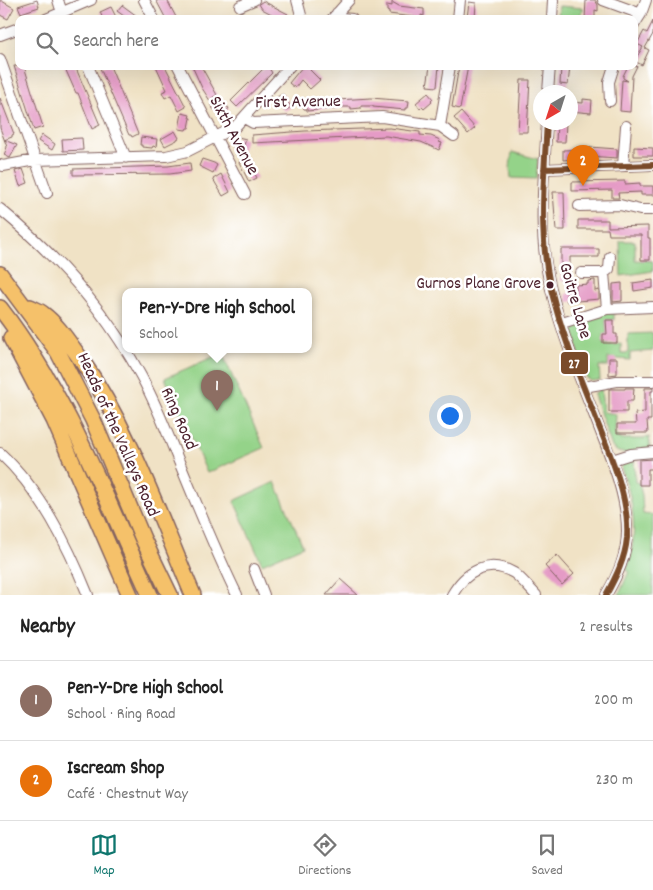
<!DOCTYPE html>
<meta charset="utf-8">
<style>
body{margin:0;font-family:Dekko,sans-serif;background:#f6f6f6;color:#222}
.compass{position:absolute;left:533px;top:85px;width:45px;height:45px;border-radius:50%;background:#fff;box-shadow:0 5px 20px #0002;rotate:219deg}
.you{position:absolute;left:449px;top:415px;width:18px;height:18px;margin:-12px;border:4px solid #fff;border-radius:50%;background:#1a73e8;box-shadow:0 0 0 8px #1a73e833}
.badge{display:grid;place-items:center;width:32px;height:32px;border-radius:50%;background:#0f766e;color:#fff;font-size:16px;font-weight:700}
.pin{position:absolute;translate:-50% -41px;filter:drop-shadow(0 1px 2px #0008)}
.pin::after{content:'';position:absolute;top:26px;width:18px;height:15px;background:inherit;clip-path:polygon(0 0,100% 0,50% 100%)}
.popup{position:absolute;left:122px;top:288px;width:190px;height:65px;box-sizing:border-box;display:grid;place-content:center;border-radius:10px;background:#fff;filter:drop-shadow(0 1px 4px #0005);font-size:16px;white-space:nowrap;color:#767676}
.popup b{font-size:19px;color:#222}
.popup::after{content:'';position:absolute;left:50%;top:100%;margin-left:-10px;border:10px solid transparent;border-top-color:#fff}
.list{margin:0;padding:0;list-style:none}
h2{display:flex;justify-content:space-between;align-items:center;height:65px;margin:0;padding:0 20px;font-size:21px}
h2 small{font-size:16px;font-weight:400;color:#767676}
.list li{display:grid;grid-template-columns:32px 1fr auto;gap:15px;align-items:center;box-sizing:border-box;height:80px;padding:0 20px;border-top:1px solid #e0e0e0}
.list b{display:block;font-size:19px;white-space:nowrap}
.list p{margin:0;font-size:16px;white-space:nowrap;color:#767676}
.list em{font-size:16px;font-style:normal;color:#767676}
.icon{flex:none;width:28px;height:28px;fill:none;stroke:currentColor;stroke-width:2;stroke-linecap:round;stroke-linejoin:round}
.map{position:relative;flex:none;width:653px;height:595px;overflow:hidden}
.search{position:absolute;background:#fff;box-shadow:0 5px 20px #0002;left:15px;right:15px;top:15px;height:55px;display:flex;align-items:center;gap:12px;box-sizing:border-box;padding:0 18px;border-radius:10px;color:#767676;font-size:19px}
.sheet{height:225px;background:#fff}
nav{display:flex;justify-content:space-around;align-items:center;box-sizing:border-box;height:70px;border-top:1px solid #e0e0e0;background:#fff;font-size:14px;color:#767676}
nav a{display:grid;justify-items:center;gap:2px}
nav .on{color:#0f766e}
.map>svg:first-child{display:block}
.green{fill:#94d389;stroke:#6f795a}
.building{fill:#e59bc6}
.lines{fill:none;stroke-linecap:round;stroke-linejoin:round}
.minor-casing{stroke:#846361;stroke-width:12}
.highway-casing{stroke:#846361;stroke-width:18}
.minor{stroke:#fff;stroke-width:10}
.highway{stroke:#f5c16b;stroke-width:15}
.bus-1-casing{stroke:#fff;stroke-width:10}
.bus-1{stroke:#7a4b2a;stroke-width:6}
.bus-dot{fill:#4a1f2b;stroke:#fff;stroke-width:2}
.labels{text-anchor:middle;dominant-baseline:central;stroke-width:5;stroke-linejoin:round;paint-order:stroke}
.bus-label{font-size:17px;fill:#4a1f2b;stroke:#fff;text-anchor:end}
.street-label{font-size:18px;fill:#4a1f2b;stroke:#fff}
.line-badge{stroke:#fff;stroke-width:2}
.badge-label{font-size:14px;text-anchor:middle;font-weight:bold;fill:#fff}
</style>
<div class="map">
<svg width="653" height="595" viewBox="0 0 653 595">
<rect width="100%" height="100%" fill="#fff"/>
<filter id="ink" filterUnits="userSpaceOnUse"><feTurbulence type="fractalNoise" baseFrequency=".02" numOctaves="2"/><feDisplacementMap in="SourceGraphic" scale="10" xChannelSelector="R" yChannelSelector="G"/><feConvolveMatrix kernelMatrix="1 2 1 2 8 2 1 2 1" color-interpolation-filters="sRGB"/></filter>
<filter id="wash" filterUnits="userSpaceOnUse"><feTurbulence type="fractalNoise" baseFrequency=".0096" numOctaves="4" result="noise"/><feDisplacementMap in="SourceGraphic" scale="20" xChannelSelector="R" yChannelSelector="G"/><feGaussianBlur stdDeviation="1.12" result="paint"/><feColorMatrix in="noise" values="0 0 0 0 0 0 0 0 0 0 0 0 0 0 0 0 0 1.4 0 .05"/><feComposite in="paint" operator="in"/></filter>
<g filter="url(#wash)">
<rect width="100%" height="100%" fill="#f0e2c5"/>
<path class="green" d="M 559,6 L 584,8 L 578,19 L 558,19 Z
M 512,152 L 538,159 L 536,179 L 511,178 L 510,167 Z
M 620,241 L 635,241 L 635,260 L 653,261 L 653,271 L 621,276 Z
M 608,312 L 614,312 L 614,320 L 606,320 L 607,334 L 603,335 L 604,345 L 621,344 L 621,353 L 628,353 L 628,334 L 653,333 L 653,351 L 630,353 L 630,360 L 608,358 L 608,366 L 599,366 L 600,380 L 591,381 L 586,377 L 573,333 L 578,323 Z
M 222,353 L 264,448 L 207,473 L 165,378 Z
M 601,387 L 603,412 L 616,414 L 615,433 L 619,439 L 643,439 L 649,437 L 650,449 C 638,451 620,458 612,447 L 594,395 Z
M 634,457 L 635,482 L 639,483 L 642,495 L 643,514 L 653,515 L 653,595 L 619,595 L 629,571 L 626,570 C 639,537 634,500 621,468 L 623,462 Z
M 275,482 L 303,546 L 262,564 L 234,501 Z"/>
<g id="blocks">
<path class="building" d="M 0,0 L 14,8 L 8,19 L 0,15 Z
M 37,0 L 39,7 L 21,13 L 18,6 Z
M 156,0 L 167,0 L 177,19 L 166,19 Z
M 586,0 L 595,0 L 598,5 L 598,11 L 595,10 L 595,18 L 585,19 Z
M 263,1 L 288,14 L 285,19 L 281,19 L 262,9 L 259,4 Z
M 392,2 L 399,6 L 424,9 L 424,16 L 421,15 L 421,18 L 389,14 L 389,12 L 387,11 L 387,5 L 392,6 Z
M 469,2 L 476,3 L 475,19 L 467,18 Z
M 122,5 L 141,19 L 128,19 L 117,11 Z
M 111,7 L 117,19 L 103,19 L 100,12 Z
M 653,21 L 653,34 L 645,48 L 649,50 L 642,65 L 634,61 L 643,47 L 637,44 L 644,31 L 647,33 Z
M 14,66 L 24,66 L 43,127 L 34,130 Z
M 64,66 L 75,66 L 100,125 L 92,129 L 78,93 L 76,93 Z
M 104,66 L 110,66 L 138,134 L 132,137 L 131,135 L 129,135 L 125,126 L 100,68 Z
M 156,66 L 165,66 L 186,107 L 179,111 L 171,95 L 165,98 L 162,92 L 167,90 Z
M 192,66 L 201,66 L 217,95 L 212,98 L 229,108 L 225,114 L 213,109 L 213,108 L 211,106 L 212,104 L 202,88 Z
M 266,66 L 268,66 L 272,73 L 237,107 L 231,101 Z
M 303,66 L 313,66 L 310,70 L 320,80 L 310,89 L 301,80 L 295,88 L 289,83 Z
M 430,66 L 439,66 L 437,87 L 427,86 Z
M 459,66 L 468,66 L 460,109 L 452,107 Z
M 561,66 L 570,66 L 568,85 L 560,84 Z
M 628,66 L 637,66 L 632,76 L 630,112 L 620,111 L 622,80 L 628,81 L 623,78 L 623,76 Z
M 521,80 L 530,80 L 527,132 L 518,132 Z
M 428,93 L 433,99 L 431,101 L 432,102 L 424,109 L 422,107 L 420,109 L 416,103 Z
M 283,94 L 291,107 L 285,111 L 283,109 L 282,109 L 277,100 L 278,99 L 277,97 Z
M 0,98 L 14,134 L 12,135 L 12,137 L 4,140 L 17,145 L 10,158 L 4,155 L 7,147 L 0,128 Z
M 371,98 L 409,101 L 408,108 L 405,108 L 405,110 L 373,107 L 373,106 L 361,106 L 361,108 L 351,109 L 351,107 L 339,107 L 339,109 L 317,109 L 317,110 L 307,111 L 307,109 L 304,109 L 303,102 Z
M 583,99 L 592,100 L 591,113 L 570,111 L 570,102 L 583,103 Z
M 461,112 L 475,128 L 468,134 L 454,118 Z
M 182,113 L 190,115 L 189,118 L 191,118 L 189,128 L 187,128 L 186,130 L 179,129 Z
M 557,122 L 566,122 L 565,142 L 556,142 Z
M 390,128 L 420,132 L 420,135 L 431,136 L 440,140 L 439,142 L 442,143 L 439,150 L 421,142 L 386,136 L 252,143 L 252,135 L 305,131 Z
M 175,131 L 179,138 L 177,139 L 177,140 L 165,146 L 161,139 Z
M 42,135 L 55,144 L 52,150 L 38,141 Z
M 141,137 L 157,139 L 156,147 L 153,146 L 152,148 L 142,147 L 142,145 L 140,145 Z
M 238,137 L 246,139 L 241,154 L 234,151 L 235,149 L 233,148 Z
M 82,138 L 83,150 L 63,151 L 62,139 Z
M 590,147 L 617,149 L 617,158 L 587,156 L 587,158 L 563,160 L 563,150 L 590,149 Z
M 634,147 L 653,148 L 653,156 L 634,156 Z
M 247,158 L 257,178 L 249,182 L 239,162 Z
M 202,159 L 214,163 L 217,165 L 213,173 L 199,166 Z
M 190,163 L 191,171 L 170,174 L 73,175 L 73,169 L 168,166 Z
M 23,169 L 28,183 L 20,186 L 15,171 Z
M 221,174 L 230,192 L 223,196 L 213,179 Z
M 625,181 L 625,184 L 640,183 L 640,186 L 653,186 L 653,195 L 641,195 L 641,192 L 618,193 L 619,198 L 612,198 L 612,190 L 572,191 L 572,182 Z
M 553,192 L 564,192 L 565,230 L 556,230 Z
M 578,220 L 608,220 L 608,227 L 648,226 L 648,238 L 650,238 L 650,260 L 641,260 L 641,235 L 609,235 L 608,229 L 578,229 Z
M 561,249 L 599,249 L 599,257 L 570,257 L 570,281 L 561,281 Z
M 595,280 L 595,291 L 599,290 L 599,299 L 567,302 L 566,294 L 576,292 L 576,285 L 588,284 L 588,281 Z
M 653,280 L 653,288 L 634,291 L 633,283 Z
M 622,283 L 622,301 L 613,302 L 613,284 Z
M 606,320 L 614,320 L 614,334 L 617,334 L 617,343 L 603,343 L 603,334 L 607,334 Z
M 609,358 L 617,358 L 617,374 L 609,375 Z
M 625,388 L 634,388 L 633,401 L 627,401 L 627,412 L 609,412 L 609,389 L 625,389 Z
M 645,388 L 653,388 L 653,391 L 651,391 L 651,420 L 647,420 L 648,433 L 617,433 L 617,424 L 636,424 L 635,413 L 645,412 Z
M 653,459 L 653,469 L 648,469 L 648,485 L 639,485 L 639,460 Z
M 557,555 L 574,574 L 562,585 L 545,566 Z
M 340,579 L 358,595 L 326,595 Z"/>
</g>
</g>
<g filter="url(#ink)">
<use href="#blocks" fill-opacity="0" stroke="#846361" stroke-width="1"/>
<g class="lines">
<defs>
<path id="minor" d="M 58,0 L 62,13
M 144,0 L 154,19
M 297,0 L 302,19
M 603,0 L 641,14
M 240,6 L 254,0
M 337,13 L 342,18 L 352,19
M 46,19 L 91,0
M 332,19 L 349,0
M 458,19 L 460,0
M 552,19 L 553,0
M 634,25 L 641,14 L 646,0
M 0,35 L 19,28
M 0,59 L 47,193
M 88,66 L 126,158
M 178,66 L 245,194
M 548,92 L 550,66
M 610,101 L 609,82 L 614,66
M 244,118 L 253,123 L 382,117 L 440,126 L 454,136
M 547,122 C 544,178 537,234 551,289 C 562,334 580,379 597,422 C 610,456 627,494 627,531 C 627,555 618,575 606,595
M 440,126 L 450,66
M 0,165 L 3,166 L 35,160 L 166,156 L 188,151 L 235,127 L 290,66
M 623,166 L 626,126
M 544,169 L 653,165
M 579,206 L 620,205 L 640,210 L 653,210
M 0,209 C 57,256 106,311 141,376 C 154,400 165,427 175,452 C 195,500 214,548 237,595
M 581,273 L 604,273 L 607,309
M 604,273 L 609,269 L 610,257
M 562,323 L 607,309 L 653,307
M 584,387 L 617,381 L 653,381
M 0,453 C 41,491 67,543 88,595
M 612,460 L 631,454 L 653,452
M 254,569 L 264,595
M 452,595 C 465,572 488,558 514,573 C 522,579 529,588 536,595"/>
<path id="highway" d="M 0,274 L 58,352 L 93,420 L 143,539 L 170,595
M 30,307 C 34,309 40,311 43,314 C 58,325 69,343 80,358 C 130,430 159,515 193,595
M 0,308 C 67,395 105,497 150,595
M 11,338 L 54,420 L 130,595"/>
</defs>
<use href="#minor" class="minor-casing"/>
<use href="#highway" class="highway-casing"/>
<use href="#minor" class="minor"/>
<use href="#highway" class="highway"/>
<defs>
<path id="bus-1" d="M 547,122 C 544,178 538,234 551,289 C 561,331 577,371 593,411 C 608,451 630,495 627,538 C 625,559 616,577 606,595
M 544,169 L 653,165"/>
</defs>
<use href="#bus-1" class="bus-1-casing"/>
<use href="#bus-1" class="bus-1"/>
</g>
</g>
<circle class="bus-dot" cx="550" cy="285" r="4.5"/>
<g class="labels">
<g class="bus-label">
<text x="541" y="285">Gurnos Plane Grove</text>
</g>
<g class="street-label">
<text transform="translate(298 103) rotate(-1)">First Avenue</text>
<text transform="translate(233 136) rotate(62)">Sixth Avenue</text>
<text transform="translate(574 301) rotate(74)">Goitre Lane</text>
<text transform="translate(178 419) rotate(66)">Ring Road</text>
<text transform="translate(117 435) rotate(66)">Heads of the Valleys Road</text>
</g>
</g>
<rect class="line-badge" x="560" y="351" width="29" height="24" rx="5" fill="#7a4b2a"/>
<g class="badge-label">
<text x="574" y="368">27</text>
</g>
</svg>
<svg class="compass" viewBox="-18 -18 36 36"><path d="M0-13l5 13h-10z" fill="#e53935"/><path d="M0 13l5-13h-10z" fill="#767676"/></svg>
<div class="you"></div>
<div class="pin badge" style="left:217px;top:411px;background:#8d6e63">1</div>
<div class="popup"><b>Pen-Y-Dre High School</b>School</div>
<div class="pin badge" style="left:583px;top:186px;background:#e8710a">2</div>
<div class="search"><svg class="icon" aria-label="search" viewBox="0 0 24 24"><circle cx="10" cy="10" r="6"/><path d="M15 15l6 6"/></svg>Search here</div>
</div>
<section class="sheet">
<h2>Nearby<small>2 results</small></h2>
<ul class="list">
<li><span class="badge" style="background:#8d6e63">1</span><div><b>Pen-Y-Dre High School</b><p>School · Ring Road</p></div><em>200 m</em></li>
<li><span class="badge" style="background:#e8710a">2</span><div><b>Iscream Shop</b><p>Café · Chestnut Way</p></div><em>230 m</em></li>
</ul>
</section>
<nav>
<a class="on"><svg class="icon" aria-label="map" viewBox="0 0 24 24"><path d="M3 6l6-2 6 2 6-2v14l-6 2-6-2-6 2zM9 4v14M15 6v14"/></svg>Map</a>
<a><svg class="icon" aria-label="directions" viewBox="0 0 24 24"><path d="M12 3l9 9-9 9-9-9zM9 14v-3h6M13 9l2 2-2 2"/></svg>Directions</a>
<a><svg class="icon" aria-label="saved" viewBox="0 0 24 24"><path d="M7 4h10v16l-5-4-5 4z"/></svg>Saved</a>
</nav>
